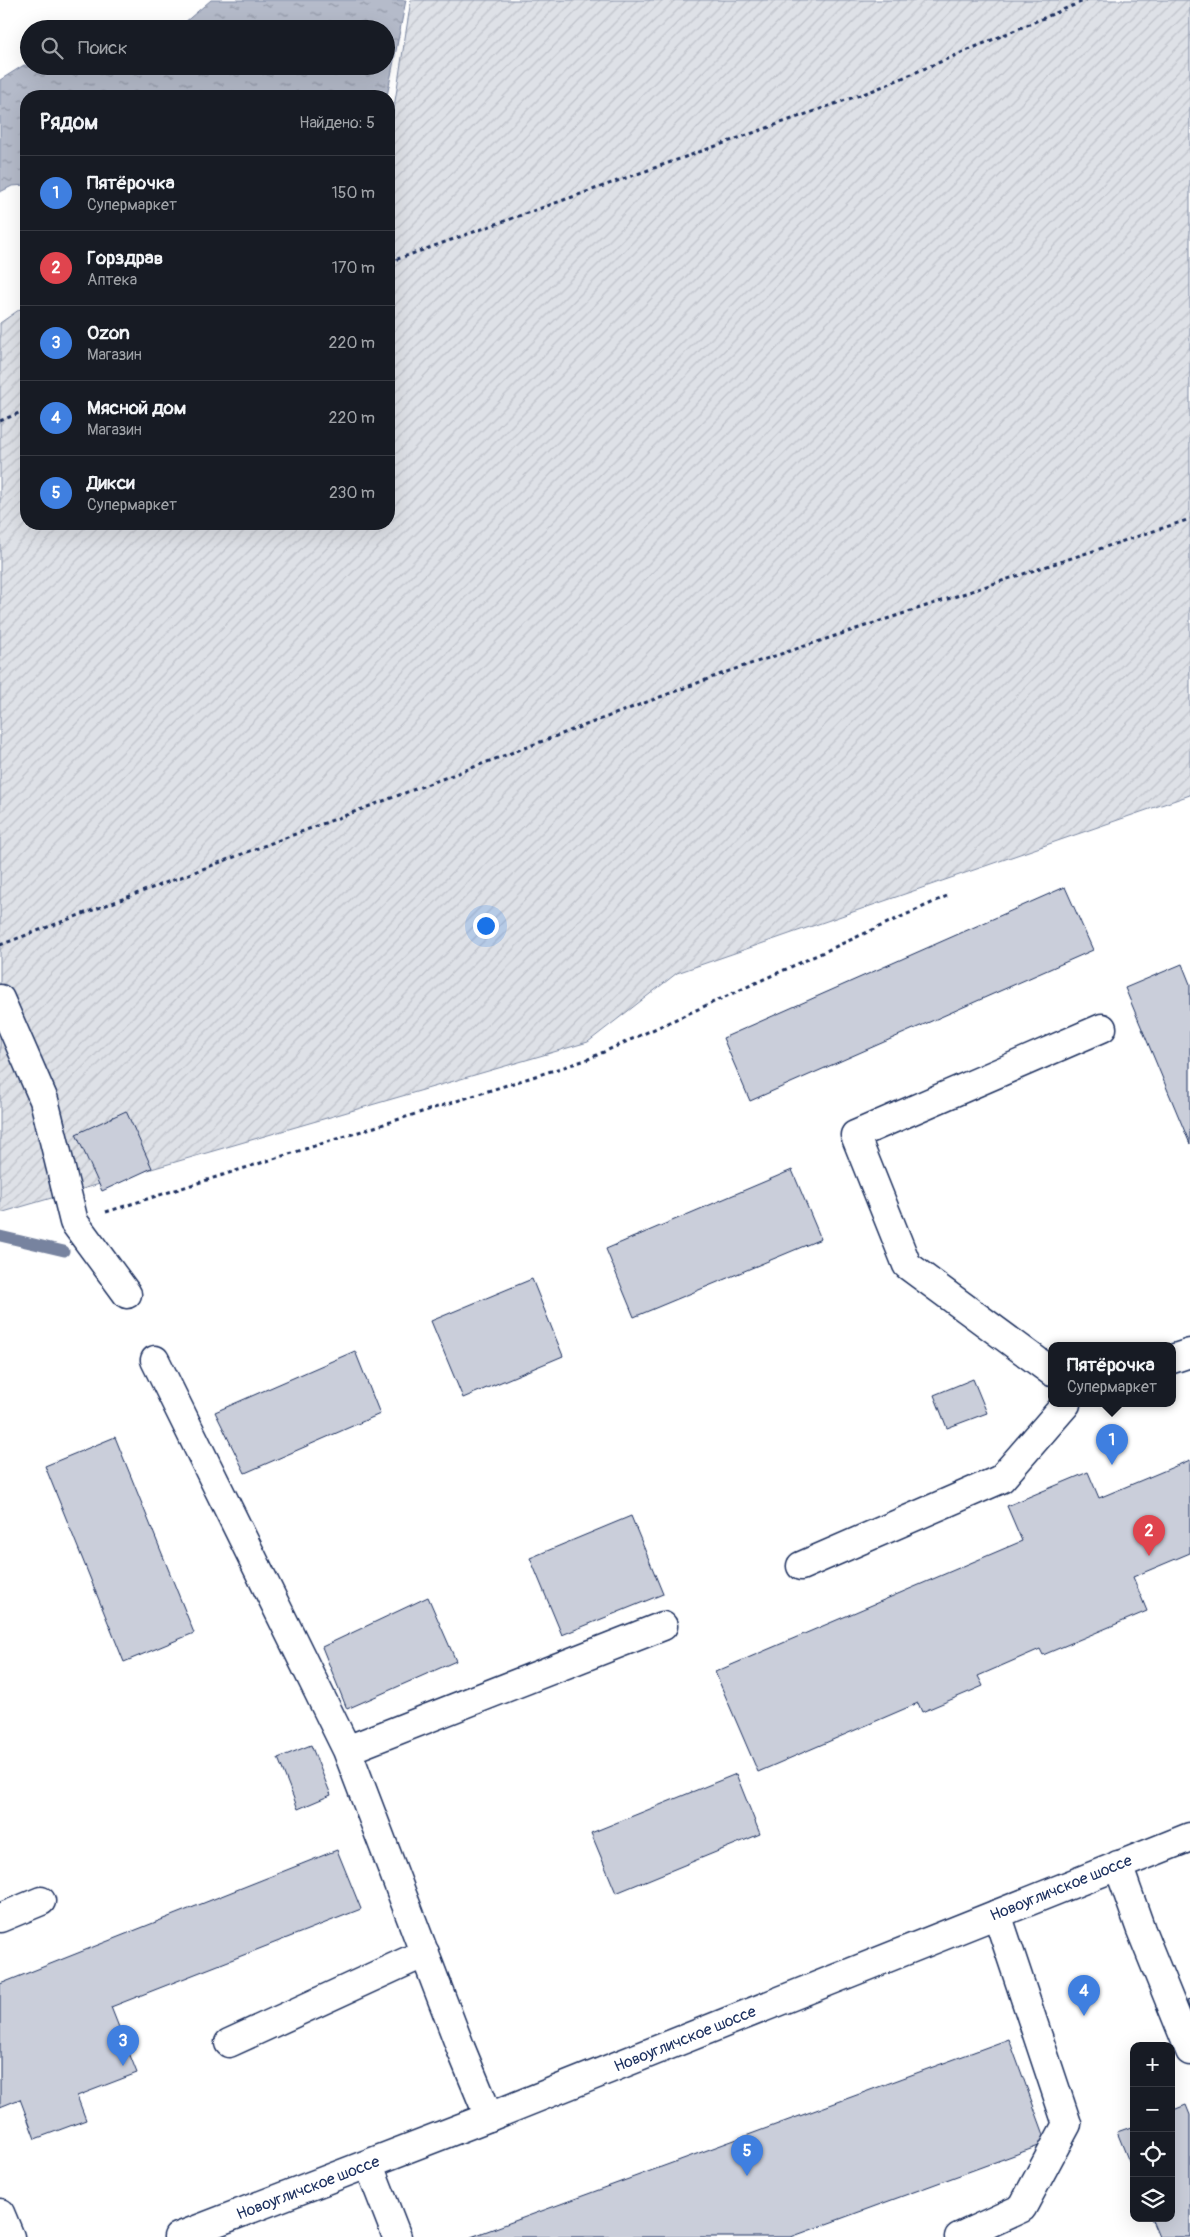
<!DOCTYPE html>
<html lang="ru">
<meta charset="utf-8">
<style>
body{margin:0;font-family:Pangolin,sans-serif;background:#20242c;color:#f1f3f6}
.controls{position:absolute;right:15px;bottom:15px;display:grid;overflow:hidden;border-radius:10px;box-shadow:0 5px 20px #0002}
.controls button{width:45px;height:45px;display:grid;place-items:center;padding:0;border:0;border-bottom:1px solid #363941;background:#171b24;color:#f1f3f6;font:25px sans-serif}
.you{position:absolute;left:485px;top:925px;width:18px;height:18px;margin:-12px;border:4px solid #fff;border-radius:50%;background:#1a73e8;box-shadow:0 0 0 8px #1a73e833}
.badge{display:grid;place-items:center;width:32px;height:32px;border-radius:50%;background:#0f766e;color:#fff;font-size:16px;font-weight:700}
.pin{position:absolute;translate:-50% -41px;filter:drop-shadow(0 1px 2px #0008)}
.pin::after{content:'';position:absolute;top:26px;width:18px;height:15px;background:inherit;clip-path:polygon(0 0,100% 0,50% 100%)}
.popup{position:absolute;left:1048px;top:1342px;width:128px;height:65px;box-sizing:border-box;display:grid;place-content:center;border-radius:10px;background:#171b24;filter:drop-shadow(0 1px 4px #0005);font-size:16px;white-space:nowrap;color:#9ea1a6}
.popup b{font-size:19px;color:#f1f3f6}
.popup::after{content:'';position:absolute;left:50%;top:100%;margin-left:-10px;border:10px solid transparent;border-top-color:#171b24}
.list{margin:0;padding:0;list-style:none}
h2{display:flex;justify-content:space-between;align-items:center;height:65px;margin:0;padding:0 20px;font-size:21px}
h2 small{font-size:16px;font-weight:400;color:#9ea1a6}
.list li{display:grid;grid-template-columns:32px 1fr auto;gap:15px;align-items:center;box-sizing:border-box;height:75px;padding:0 20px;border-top:1px solid #363941}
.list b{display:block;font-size:19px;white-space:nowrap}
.list p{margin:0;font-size:16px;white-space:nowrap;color:#9ea1a6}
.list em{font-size:16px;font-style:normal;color:#9ea1a6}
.icon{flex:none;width:28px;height:28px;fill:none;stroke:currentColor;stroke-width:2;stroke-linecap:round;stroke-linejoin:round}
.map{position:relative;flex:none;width:1190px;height:2237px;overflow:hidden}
.search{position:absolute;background:#171b24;box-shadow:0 5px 20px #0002;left:20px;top:20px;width:375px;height:55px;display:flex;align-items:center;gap:12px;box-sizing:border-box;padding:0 18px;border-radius:28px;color:#9ea1a6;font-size:19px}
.panel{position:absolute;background:#171b24;box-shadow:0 5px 20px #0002;left:20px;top:90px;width:375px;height:440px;border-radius:20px}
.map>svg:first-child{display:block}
.garden{fill:url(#garden-furrows);stroke:#7c88a2}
.water{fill:url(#water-ripples);stroke:#77839f}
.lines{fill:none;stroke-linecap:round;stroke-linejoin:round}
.stream{stroke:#77839f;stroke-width:11}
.building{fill:#caceda;stroke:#1b2f5e}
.minor-casing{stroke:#1b2f5e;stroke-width:31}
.major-casing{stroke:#1b2f5e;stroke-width:31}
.path{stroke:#1b2f5e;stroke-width:3;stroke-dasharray:4 4;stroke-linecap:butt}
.minor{stroke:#fff;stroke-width:28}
.major{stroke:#fff;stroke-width:28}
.labels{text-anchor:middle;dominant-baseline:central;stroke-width:4.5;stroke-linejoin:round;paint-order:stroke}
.street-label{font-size:16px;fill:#1b2f5e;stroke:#fff}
</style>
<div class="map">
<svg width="1190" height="2237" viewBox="0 0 1190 2237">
<defs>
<pattern id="garden-furrows" width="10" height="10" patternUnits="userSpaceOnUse" patternTransform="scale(1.25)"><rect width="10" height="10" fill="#dee1e7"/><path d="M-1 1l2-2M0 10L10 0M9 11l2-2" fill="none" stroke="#bec1c9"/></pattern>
<pattern id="water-ripples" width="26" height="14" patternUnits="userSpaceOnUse" patternTransform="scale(1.25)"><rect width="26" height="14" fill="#b5bbca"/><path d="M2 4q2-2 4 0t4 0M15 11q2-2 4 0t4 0" fill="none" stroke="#9298a7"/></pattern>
</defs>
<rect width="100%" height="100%" fill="#fff"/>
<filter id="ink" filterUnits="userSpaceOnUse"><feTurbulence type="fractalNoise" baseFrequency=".02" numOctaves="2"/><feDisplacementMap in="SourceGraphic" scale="10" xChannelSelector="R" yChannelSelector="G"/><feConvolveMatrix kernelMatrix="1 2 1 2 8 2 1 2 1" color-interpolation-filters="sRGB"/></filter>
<g filter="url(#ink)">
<path class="garden" d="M 411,0 L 1190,0 L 1190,795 L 677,973 L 588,1042 L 0,1213 L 0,323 L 26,305 L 26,524 L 389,524 L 389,139 Z"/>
<path class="water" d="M 211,0 L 406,0 L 387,96 L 26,96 L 26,185 L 12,186 L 0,192 L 0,80 L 24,65 L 386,66 L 386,29 L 177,29 Z"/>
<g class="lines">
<path class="stream" d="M 0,1236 L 64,1251"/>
</g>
<path class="building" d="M 1065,887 L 1093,950 L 750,1101 L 723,1038 Z
M 1182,964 L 1190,984 L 1190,1144 L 1125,988 Z
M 126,1111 L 152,1168 L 102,1191 L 76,1134 Z
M 792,1170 L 821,1239 L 634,1317 L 606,1249 Z
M 532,1279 L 563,1356 L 463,1398 L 431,1321 Z
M 355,1351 L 380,1414 L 245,1473 L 215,1412 Z
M 973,1379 L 987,1413 L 947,1428 L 934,1395 Z
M 115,1437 L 194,1633 L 124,1662 L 45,1466 Z
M 1190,1460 L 1190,1553 L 1133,1577 L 1147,1611 L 1043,1655 L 1040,1649 L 978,1676 L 983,1686 L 922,1712 L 918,1703 L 758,1772 L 715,1672 L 1022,1541 L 1007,1506 L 1088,1472 L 1099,1498 Z
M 631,1516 L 663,1594 L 562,1635 L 530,1558 Z
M 428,1597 L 456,1661 L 347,1709 L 322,1647 Z
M 311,1745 L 331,1795 L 298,1809 L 278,1758 Z
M 736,1774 L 760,1834 L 616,1893 L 591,1833 Z
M 337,1850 L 361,1909 L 111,2007 L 137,2073 L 77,2096 L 86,2120 L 35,2139 L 20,2099 L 0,2107 L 0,1984 Z
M 1190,1999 L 1190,2013 L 1187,2000 Z
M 1009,2039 L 1047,2143 L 791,2237 L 471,2237 Z
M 1186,2105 L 1190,2115 L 1190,2237 L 1159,2237 L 1151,2218 L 1171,2218 L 1171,2111 Z
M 1134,2126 L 1134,2174 L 1117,2132 Z"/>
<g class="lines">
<defs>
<path id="minor" d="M 0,999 L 44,1100 L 74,1222 L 127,1294
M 1172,1359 L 1190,1353
M 155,1360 L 347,1750 L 461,2049 L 489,2117
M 1052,1372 L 907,1265 L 855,1135 L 1102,1028
M 801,1566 L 1001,1479 L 1066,1404
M 347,1750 L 663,1626
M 1118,1865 L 1141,1930 L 1190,2051
M 0,1918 L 41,1901
M 229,2043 L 425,1953
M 369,2165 L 397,2237
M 0,2213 L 10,2237
M 959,2237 L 1022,2208 L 1067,2124 L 997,1914"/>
<path id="major" d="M 178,2237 L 489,2117 L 1190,1837"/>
</defs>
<use href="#minor" class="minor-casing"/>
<use href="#major" class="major-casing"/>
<path class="path" d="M 389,262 L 874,90 L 1086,0
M 0,421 L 26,410
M 0,945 L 732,670 L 1190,519
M 106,1212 L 586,1060 L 947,896"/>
<use href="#minor" class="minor"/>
<use href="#major" class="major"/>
</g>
</g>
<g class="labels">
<g class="street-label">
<text transform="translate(1061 1888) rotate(-22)">Новоугличское шоссе</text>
<text transform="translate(685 2039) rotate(-22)">Новоугличское шоссе</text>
<text transform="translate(308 2188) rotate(-21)">Новоугличское шоссе</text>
</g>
</g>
</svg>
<div class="controls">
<button>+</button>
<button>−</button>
<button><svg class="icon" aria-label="locate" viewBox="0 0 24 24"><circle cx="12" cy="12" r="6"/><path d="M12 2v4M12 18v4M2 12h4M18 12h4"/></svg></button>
<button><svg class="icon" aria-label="layers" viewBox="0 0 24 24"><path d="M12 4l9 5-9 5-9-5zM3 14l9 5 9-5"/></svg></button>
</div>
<div class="you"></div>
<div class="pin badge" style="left:1112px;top:1465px;background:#3f7fe0">1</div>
<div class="popup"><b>Пятёрочка</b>Супермаркет</div>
<div class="pin badge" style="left:1149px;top:1556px;background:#e0444e">2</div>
<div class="pin badge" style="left:123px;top:2066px;background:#3f7fe0">3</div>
<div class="pin badge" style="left:1084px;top:2016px;background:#3f7fe0">4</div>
<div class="pin badge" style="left:747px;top:2176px;background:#3f7fe0">5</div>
<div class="search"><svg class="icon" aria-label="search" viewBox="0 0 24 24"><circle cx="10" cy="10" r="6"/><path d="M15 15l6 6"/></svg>Поиск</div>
<section class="panel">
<h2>Рядом<small>Найдено: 5</small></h2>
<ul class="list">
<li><span class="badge" style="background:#3f7fe0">1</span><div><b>Пятёрочка</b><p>Супермаркет</p></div><em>150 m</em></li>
<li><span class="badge" style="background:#e0444e">2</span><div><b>Горздрав</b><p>Аптека</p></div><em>170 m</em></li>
<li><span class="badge" style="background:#3f7fe0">3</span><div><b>Ozon</b><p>Магазин</p></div><em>220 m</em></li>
<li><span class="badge" style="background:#3f7fe0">4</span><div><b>Мясной дом</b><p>Магазин</p></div><em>220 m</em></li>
<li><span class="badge" style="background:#3f7fe0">5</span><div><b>Дикси</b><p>Супермаркет</p></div><em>230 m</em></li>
</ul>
</section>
</div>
